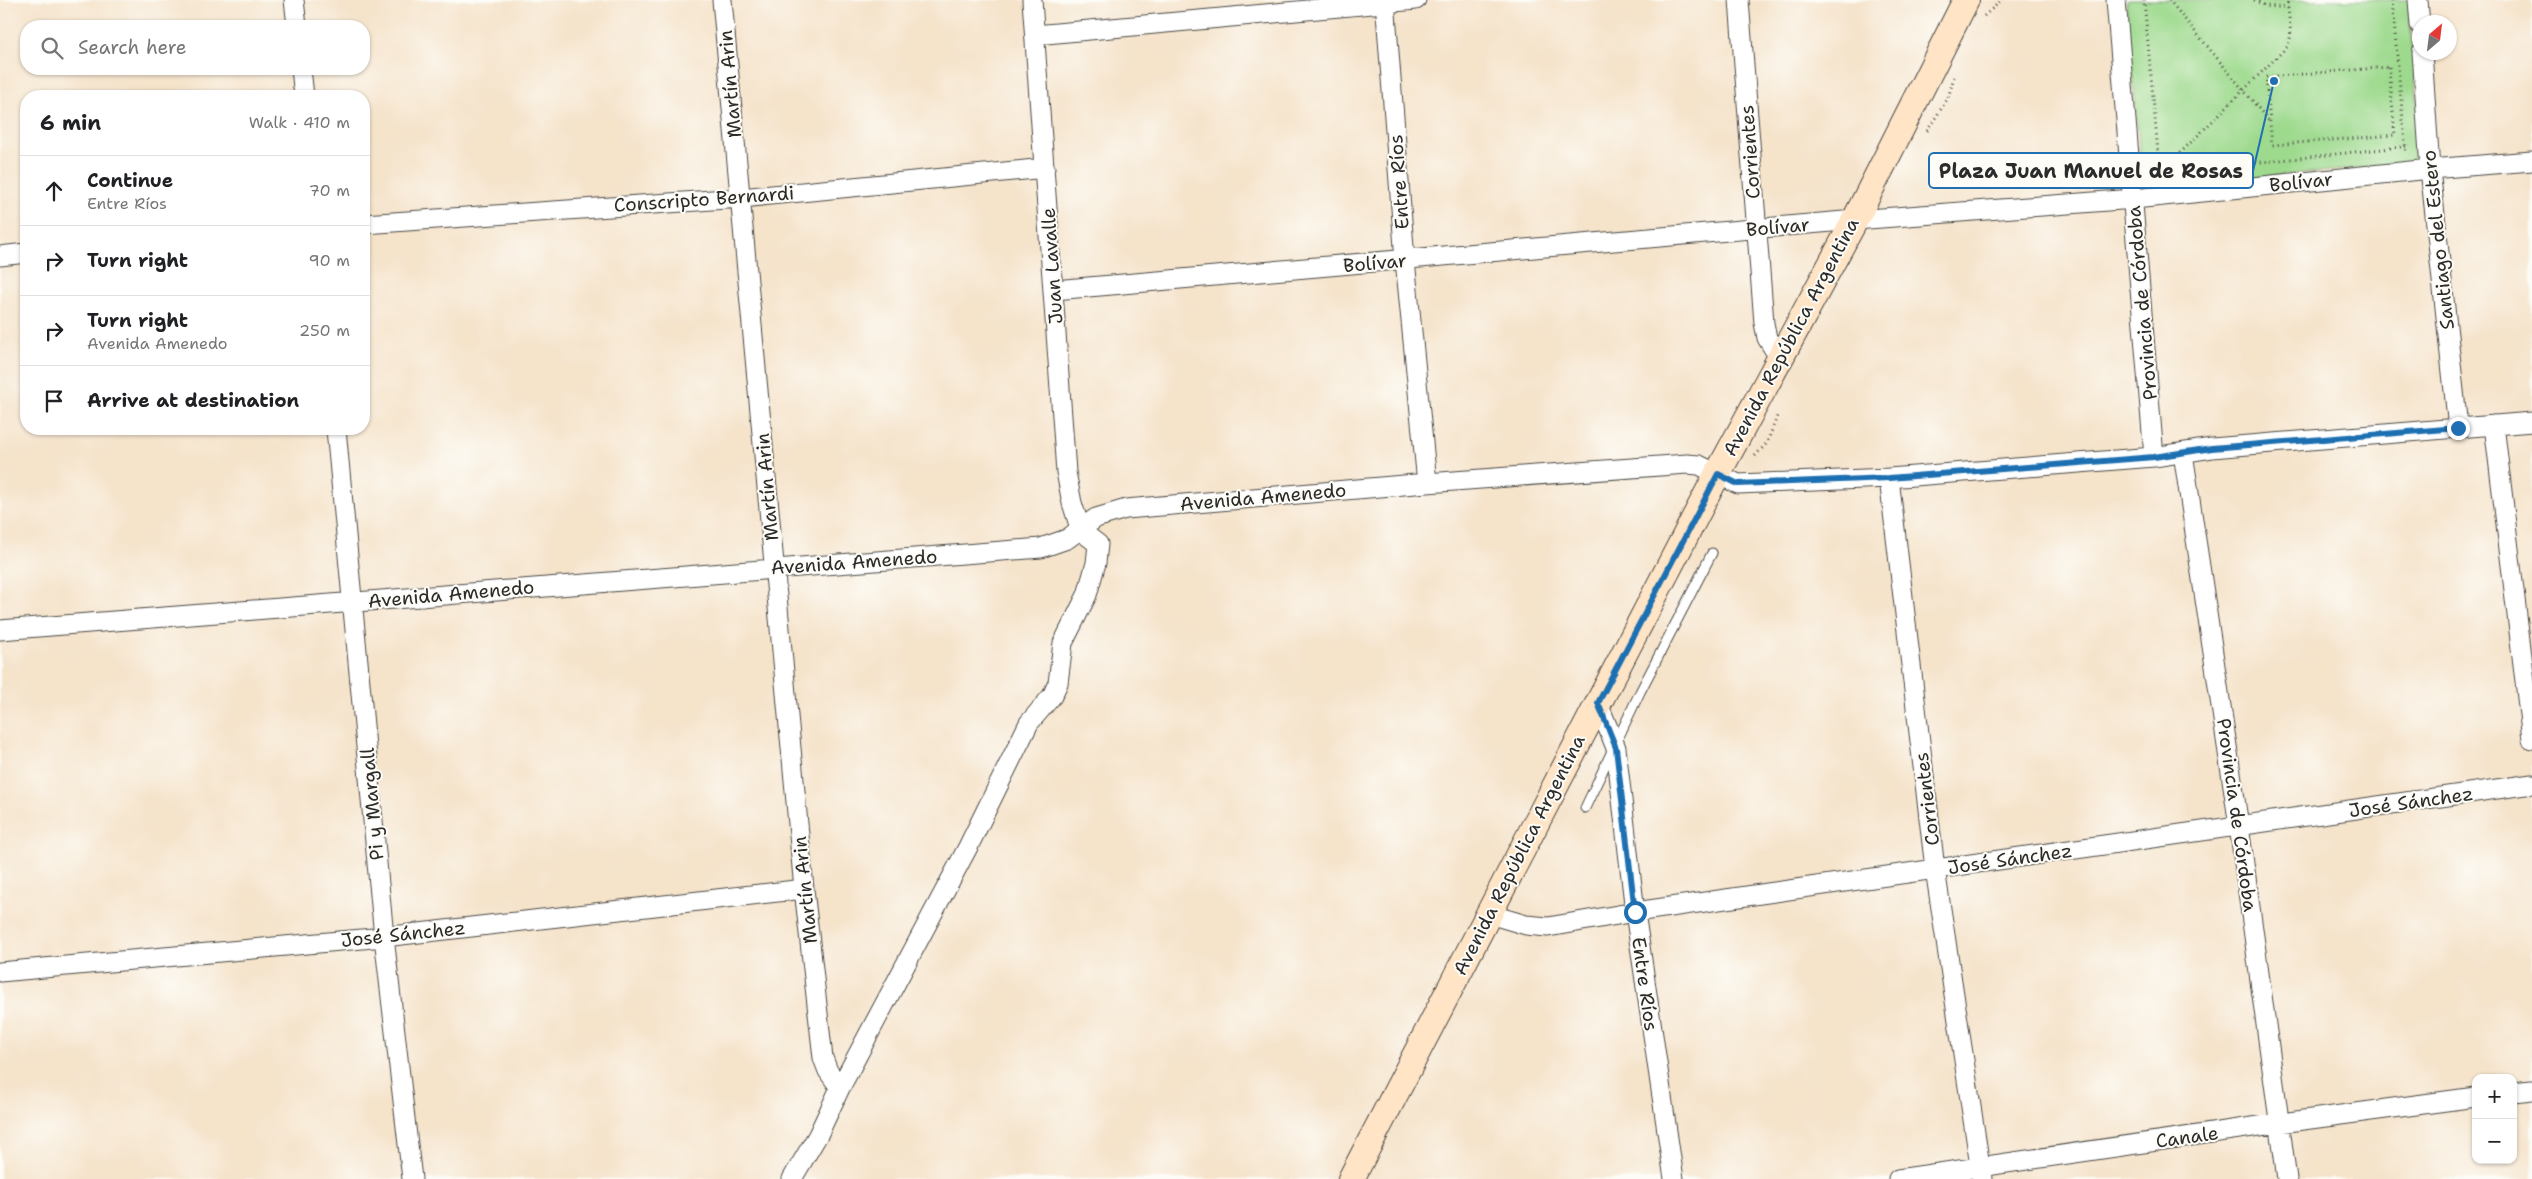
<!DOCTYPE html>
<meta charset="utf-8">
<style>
body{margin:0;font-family:"Shantell Sans",sans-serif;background:#f6f6f6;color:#202124}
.controls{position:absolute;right:15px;bottom:15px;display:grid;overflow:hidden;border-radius:10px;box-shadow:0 1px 4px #0004}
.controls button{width:45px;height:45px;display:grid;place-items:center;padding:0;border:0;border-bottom:1px solid #e0e0e0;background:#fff;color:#202124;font:25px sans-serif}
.compass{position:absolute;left:2412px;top:15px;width:45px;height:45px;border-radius:50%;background:#fff;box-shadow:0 1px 4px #0004;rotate:28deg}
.stop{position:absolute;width:15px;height:15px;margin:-11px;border:4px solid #1f6fb2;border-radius:50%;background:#fff}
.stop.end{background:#1f6fb2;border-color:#fff;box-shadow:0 1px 5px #0008}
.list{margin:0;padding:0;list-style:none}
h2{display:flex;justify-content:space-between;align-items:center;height:65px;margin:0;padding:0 20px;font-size:21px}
h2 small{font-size:16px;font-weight:400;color:#757577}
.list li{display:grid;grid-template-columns:32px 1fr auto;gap:15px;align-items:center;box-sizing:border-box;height:70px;padding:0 20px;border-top:1px solid #e0e0e0}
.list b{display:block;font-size:19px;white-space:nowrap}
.list p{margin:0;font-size:16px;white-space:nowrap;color:#757577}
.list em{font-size:16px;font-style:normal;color:#757577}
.icon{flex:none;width:28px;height:28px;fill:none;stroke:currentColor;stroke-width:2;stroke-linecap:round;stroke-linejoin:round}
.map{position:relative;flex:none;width:2532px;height:1179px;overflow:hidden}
.search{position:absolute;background:#fff;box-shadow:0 1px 4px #0004;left:20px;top:20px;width:350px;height:55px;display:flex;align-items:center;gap:12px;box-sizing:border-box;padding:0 18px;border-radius:20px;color:#757577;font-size:19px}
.panel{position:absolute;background:#fff;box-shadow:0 1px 4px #0004;left:20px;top:90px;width:350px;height:345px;border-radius:20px}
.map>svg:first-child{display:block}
.park{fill:#9eda8e;stroke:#64825c}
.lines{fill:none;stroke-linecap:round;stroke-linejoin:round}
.lane-casing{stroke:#494743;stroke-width:11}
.street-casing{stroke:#494743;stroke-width:21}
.secondary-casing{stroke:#494743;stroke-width:28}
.path{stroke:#494743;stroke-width:3;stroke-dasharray:1 4;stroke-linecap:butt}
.lane{stroke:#fff;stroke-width:9}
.street{stroke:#fff;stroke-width:19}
.secondary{stroke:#ffe4c6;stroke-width:26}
.route{stroke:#1f6fb2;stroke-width:6}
.labels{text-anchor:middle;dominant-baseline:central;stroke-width:4;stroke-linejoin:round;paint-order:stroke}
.street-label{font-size:19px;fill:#2b2b2b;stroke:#fdfcf7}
.leader{fill:none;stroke:#1f6fb2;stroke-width:2}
.callout-dot{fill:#1f6fb2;stroke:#fdfcf7;stroke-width:2}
.callout{fill:#fdfcf7;stroke:#1f6fb2;stroke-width:2}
.callout-label{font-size:20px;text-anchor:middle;font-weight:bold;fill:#2b2b2b}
</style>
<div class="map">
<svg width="2532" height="1179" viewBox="0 0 2532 1179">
<rect width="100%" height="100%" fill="#fdfcf7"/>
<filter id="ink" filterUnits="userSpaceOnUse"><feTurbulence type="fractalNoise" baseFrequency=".02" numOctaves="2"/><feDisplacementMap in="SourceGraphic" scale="10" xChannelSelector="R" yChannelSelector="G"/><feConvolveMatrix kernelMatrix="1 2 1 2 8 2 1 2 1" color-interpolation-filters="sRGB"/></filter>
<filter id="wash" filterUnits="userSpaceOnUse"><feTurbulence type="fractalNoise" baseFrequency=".0096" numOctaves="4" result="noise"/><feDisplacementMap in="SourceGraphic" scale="20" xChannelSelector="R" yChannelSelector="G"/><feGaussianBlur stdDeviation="1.12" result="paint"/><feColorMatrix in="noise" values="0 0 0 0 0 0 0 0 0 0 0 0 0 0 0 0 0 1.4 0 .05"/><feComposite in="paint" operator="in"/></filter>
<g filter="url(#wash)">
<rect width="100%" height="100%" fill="#f5e3ca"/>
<path class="park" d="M 2126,0 L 2408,0 L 2423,163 L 2143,187 Z"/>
</g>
<g filter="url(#ink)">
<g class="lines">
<defs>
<path id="lane" d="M 1585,808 L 1640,692 L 1712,553"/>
<path id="street" d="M 294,0 L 297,26
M 722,0 L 804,889 L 823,1058 L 828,1071 L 840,1088
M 1385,0 L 1405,260 L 1427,483
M 1739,0 L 1764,323 L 1767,338 L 1780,359
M 2116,0 L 2154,457
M 2418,0 L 2420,25
M 1035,35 L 1416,0
M 2422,52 L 2430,169 L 2458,428
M 301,69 L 304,96
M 364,224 L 741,198 L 1045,168
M 0,256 L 26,253
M 1054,290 L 1855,220 L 2134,199 L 2430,169 L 2532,161
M 2494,425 L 2532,739
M 336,429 L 384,937 L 412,1179
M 2183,453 L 2239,826 L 2287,1179
M 1889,478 L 1935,869 L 1982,1179
M 0,630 L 1041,548 L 1067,539 L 1096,518 L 1126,509 L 1427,483 L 1687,464 L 1699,465 L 1738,484 L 1889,478 L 2154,457 L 2212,448 L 2532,422
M 1598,703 L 1616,748 L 1635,912 L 1674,1179
M 1489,914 L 1526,925 L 1548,927 L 1635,912 L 2532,784
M 0,972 L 384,937 L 804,889
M 2513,1092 L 2532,1090
M 792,1179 L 818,1135 L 840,1088 L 968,847 L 1029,723 L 1052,696 L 1058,683 L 1063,643 L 1087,595 L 1096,563 L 1098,544 L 1081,531 L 1072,503 L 1066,472 L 1032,0
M 1898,1179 L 2280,1123 L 2476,1097"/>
<path id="secondary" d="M 1351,1179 L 1718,473 L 1855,220 L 1966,0"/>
</defs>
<use href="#lane" class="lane-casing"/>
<use href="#street" class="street-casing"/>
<use href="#secondary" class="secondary-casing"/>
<path class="path" d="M 2144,0 L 2160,173 L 2410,146
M 2169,0 L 2269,121
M 2254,0 L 2266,6 L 2288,8
M 2392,0 L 2406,154
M 1984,16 L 2002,0
M 2389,67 L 2395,135 L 2272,145 L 2266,77 Z
M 1927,131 L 1948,98 L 1954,77
M 2155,178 L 2288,46 L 2291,35 L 2287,0
M 1755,456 L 1767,443 L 1778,414"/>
<use href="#lane" class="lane"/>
<use href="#street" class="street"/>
<use href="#secondary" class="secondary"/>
</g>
</g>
<g class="lines" filter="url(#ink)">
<path class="route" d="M 1635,912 L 1616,748 L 1598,703 L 1718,474 L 1738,484 L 1889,478 L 2154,457 L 2212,448 L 2458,428"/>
</g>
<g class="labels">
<g class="street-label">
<text transform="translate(730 84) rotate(-95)">Martín Arin</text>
<text transform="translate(1750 152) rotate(-94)">Corrientes</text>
<text transform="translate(1399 182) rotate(-94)">Entre Ríos</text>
<text transform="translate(2301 182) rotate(-6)">Bolívar</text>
<text transform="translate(704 199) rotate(-4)">Conscripto Bernardi</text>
<text transform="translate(1778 227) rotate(-5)">Bolívar</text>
<text transform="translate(2438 240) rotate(-96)">Santiago del Estero</text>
<text transform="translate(1375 263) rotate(-5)">Bolívar</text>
<text transform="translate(1052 266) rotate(-94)">Juan Lavalle</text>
<text transform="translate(2142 303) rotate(-95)">Provincia de Córdoba</text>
<text transform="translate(1791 337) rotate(-62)">Avenida República Argentina</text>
<text transform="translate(767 487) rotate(-95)">Martín Arin</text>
<text transform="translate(1263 497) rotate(-5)">Avenida Amenedo</text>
<text transform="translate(854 562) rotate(-4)">Avenida Amenedo</text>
<text transform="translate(451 594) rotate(-5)">Avenida Amenedo</text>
<text transform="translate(1927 799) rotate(-97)">Corrientes</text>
<text transform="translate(2411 802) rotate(-8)">José Sánchez</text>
<text transform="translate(372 804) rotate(-95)">Pi y Margall</text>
<text transform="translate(2237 815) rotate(82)">Provincia de Córdoba</text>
<text transform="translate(1519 855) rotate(-63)">Avenida República Argentina</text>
<text transform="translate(2010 859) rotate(-8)">José Sánchez</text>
<text transform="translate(805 890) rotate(-96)">Martín Arin</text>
<text transform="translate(403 934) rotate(-6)">José Sánchez</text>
<text transform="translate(1645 984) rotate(82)">Entre Ríos</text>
<text transform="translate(2187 1137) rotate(-8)">Canale</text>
</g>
</g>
<path class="leader" d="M2274 81L2253 171"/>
<circle class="callout-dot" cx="2274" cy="81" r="5"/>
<rect class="callout" x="1929" y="153" width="324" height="35" rx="5"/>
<g class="callout-label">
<text x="2091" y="178">Plaza Juan Manuel de Rosas</text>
</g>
</svg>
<div class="controls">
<button>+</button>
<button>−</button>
</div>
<svg class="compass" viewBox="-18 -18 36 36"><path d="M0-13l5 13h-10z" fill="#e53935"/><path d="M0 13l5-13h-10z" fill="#757577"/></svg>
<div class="stop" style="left:1635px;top:912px"></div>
<div class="stop end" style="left:2458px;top:428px"></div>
<div class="search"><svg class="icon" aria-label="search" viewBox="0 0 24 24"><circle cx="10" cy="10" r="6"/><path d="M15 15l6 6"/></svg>Search here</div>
<section class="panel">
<h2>6 min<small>Walk · 410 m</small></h2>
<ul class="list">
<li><svg class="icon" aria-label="ahead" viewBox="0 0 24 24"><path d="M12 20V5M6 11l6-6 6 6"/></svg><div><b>Continue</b><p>Entre Ríos</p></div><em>70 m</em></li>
<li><svg class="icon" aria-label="right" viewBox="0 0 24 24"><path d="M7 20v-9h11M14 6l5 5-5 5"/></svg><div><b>Turn right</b></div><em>90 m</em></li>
<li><svg class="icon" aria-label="right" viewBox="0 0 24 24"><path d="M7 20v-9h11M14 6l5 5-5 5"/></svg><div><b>Turn right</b><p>Avenida Amenedo</p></div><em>250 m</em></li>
<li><svg class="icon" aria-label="arrive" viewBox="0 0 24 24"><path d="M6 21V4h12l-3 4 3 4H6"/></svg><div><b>Arrive at destination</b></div></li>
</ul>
</section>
</div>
